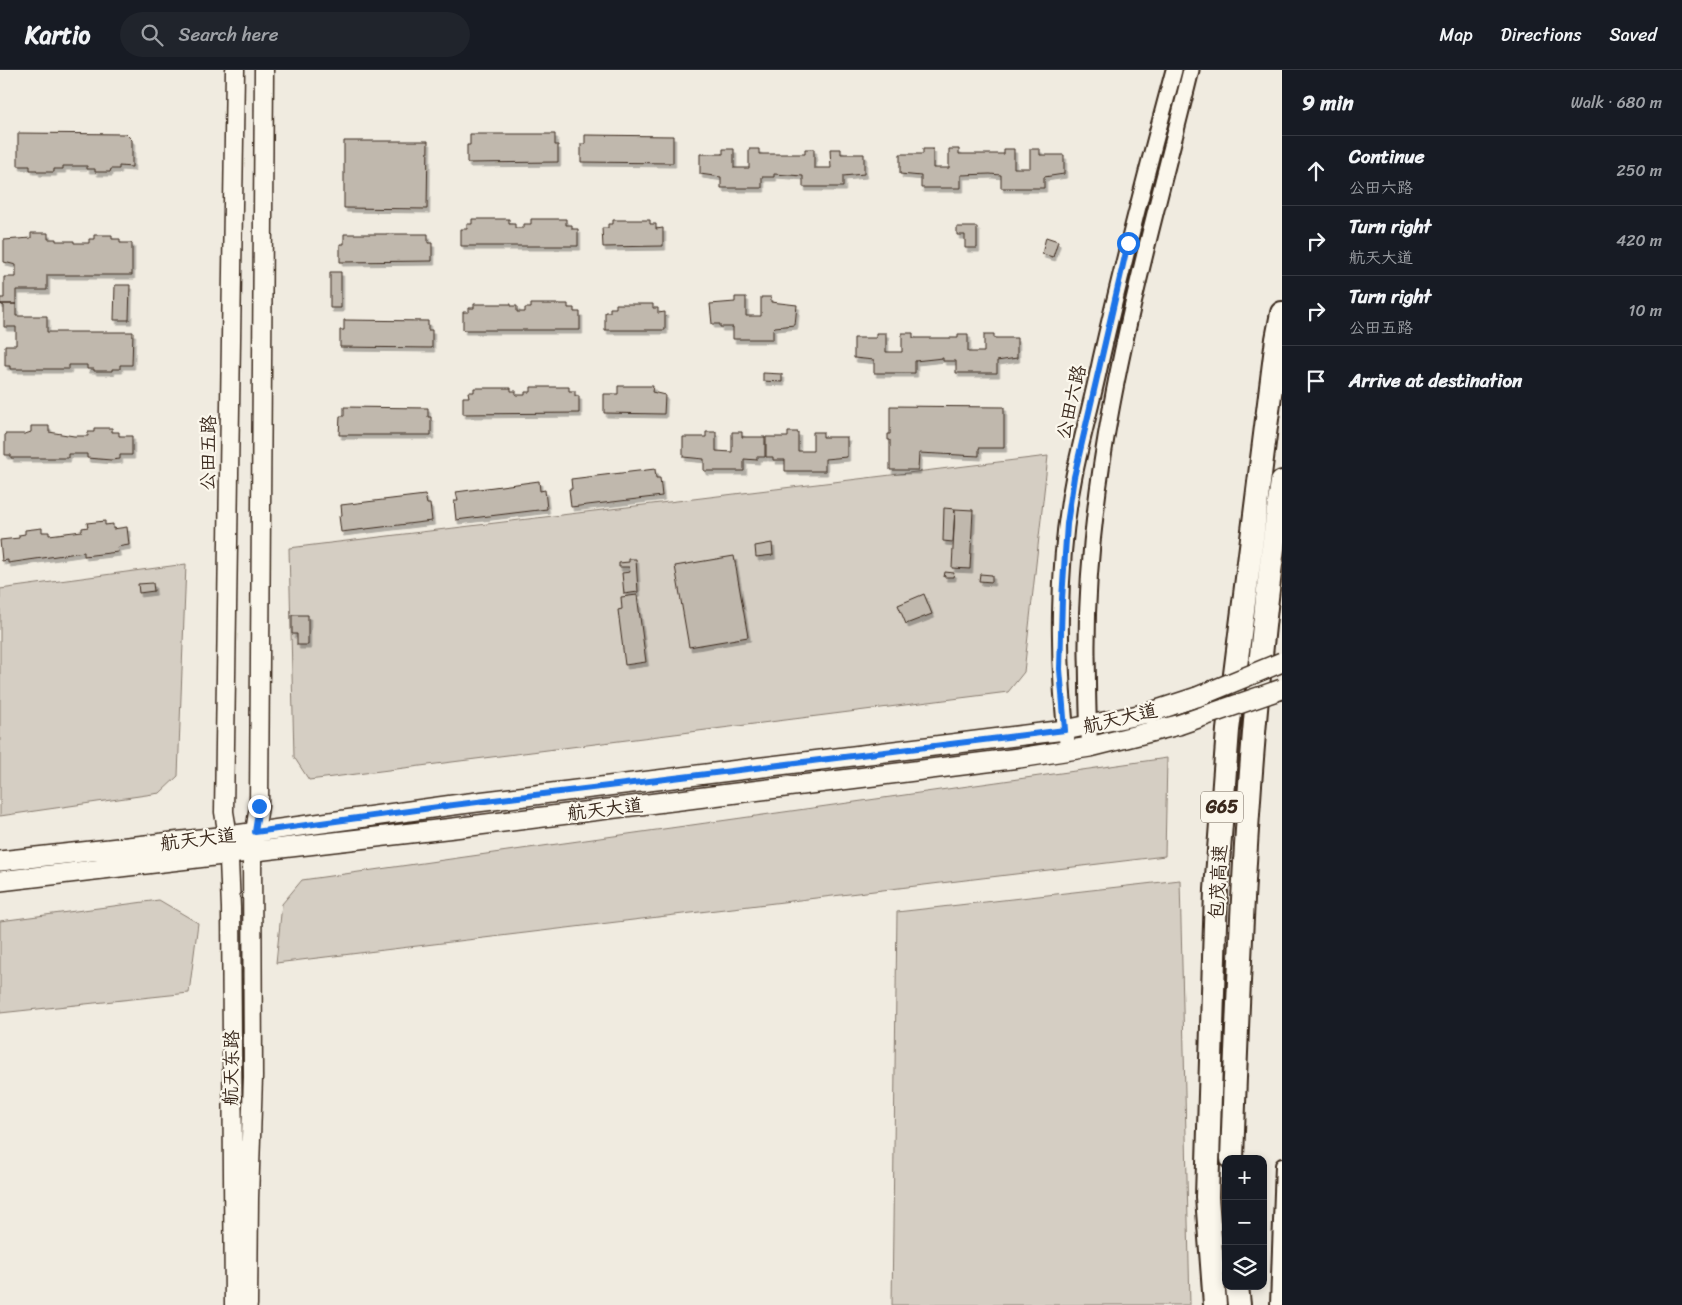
<!DOCTYPE html>
<meta charset="utf-8">
<style>
body{margin:0;font-family:Sriracha,"LXGW WenKai TC",sans-serif;background:#20242c;color:#f1f3f6}
.controls{position:absolute;right:15px;bottom:15px;display:grid;overflow:hidden;border-radius:10px;box-shadow:0 2px 8px #0003}
.controls button{width:45px;height:45px;display:grid;place-items:center;padding:0;border:0;border-bottom:1px solid #363941;background:#171b24;color:#f1f3f6;font:25px sans-serif}
.stop{position:absolute;width:15px;height:15px;margin:-11px;border:4px solid #1a73e8;border-radius:50%;background:#fff}
.stop.end{background:#1a73e8;border-color:#fff;box-shadow:0 1px 5px #0008}
.list{margin:0;padding:0;list-style:none}
h2{display:flex;justify-content:space-between;align-items:center;height:65px;margin:0;padding:0 20px;font-size:21px}
h2 small{font-size:16px;font-weight:400;color:#9ea1a6}
.list li{display:grid;grid-template-columns:32px 1fr auto;gap:15px;align-items:center;box-sizing:border-box;height:70px;padding:0 20px;border-top:1px solid #363941}
.list b{display:block;font-size:19px;white-space:nowrap}
.list p{margin:0;font-size:16px;white-space:nowrap;color:#9ea1a6}
.list em{font-size:16px;font-style:normal;color:#9ea1a6}
.icon{flex:none;width:28px;height:28px;fill:none;stroke:currentColor;stroke-width:2;stroke-linecap:round;stroke-linejoin:round}
.map{position:relative;flex:none;width:1282px;height:1235px;overflow:hidden}
header{display:flex;align-items:center;gap:30px;box-sizing:border-box;height:70px;padding:0 25px;background:#171b24;border-bottom:1px solid #363941}
header strong{font-size:24px}
nav{display:flex;gap:28px;margin-inline-start:auto;font-size:18px}
.search{width:350px;height:45px;background:#20242c;display:flex;align-items:center;gap:12px;box-sizing:border-box;padding:0 18px;border-radius:28px;color:#9ea1a6;font-size:19px}
main{display:flex}
aside{flex:1;background:#171b24}
.map>svg:first-child{display:block}
.green{fill:#d5cec3;stroke:#887c70}
.building{fill:#c0b8ad;stroke:#3b2a1e;filter:url(#shadow)}
.lines{fill:none;stroke-linecap:round;stroke-linejoin:round}
.minor-casing{stroke:#3b2a1e;stroke-width:16}
.tertiary-casing{stroke:#3b2a1e;stroke-width:19}
.secondary-casing{stroke:#3b2a1e;stroke-width:21}
.primary-casing{stroke:#3b2a1e;stroke-width:22}
.motorway-casing{stroke:#3b2a1e;stroke-width:26}
.minor{stroke:#fbf7ec;stroke-width:12}
.tertiary{stroke:#fbf7ec;stroke-width:15}
.secondary{stroke:#fbf7ec;stroke-width:18}
.primary{stroke:#fbf7ec;stroke-width:19}
.motorway{stroke:#fbf7ec;stroke-width:22}
.primary-bridge-casing{stroke:#3b2a1e;stroke-width:22;stroke-linecap:butt}
.primary-bridge{stroke:#fbf7ec;stroke-width:19}
.route{stroke:#1a73e8;stroke-width:6}
.labels{text-anchor:middle;dominant-baseline:central;stroke-width:4.5;stroke-linejoin:round;paint-order:stroke}
.shield{fill:#fbf7ec;stroke:#75685c;stroke-width:1}
.shield-label{font-size:18px;font-weight:bold;fill:#3b2a1e}
.street-label{font-size:19px;fill:#3b2a1e;stroke:#fbf7ec}
</style>
<header>
<strong>Kartio</strong>
<div class="search"><svg class="icon" aria-label="search" viewBox="0 0 24 24"><circle cx="10" cy="10" r="6"/><path d="M15 15l6 6"/></svg>Search here</div>
<nav><a>Map</a><a>Directions</a><a>Saved</a></nav>
</header>
<main>
<div class="map">
<svg width="1282" height="1235" viewBox="0 0 1282 1235">
<defs>
<filter id="shadow"><feDropShadow dx="2.5" dy="4" stdDeviation="0" flood-color="#0004"/></filter>
</defs>
<rect width="100%" height="100%" fill="#f0ebe0"/>
<filter id="ink" filterUnits="userSpaceOnUse"><feTurbulence type="fractalNoise" baseFrequency=".02" numOctaves="2"/><feDisplacementMap in="SourceGraphic" scale="10" xChannelSelector="R" yChannelSelector="G"/><feConvolveMatrix kernelMatrix="1 2 1 2 8 2 1 2 1" color-interpolation-filters="sRGB"/></filter>
<g filter="url(#ink)">
<path class="green" d="M 1048,386 L 1024,602 L 1008,622 L 309,710 L 294,687 L 289,478 Z
M 186,494 L 178,706 L 160,723 L 0,746 L 0,519 Z
M 1167,688 L 1165,786 L 276,893 L 282,834 L 302,810 Z
M 1180,810 L 1190,1235 L 892,1235 L 897,842 Z
M 159,830 L 198,853 L 189,923 L 0,943 L 0,851 Z"/>
<path class="building" d="M 18,63 L 126,64 L 132,70 L 132,97 L 119,96 L 119,99 L 111,99 L 110,102 L 95,102 L 95,99 L 87,99 L 87,96 L 63,96 L 63,99 L 54,99 L 54,102 L 37,102 L 37,100 L 30,100 L 30,96 L 18,96 Z
M 470,64 L 555,64 L 555,75 L 558,75 L 558,92 L 467,93 L 467,75 L 470,75 Z
M 585,65 L 673,66 L 673,93 L 581,92 L 581,74 L 585,74 Z
M 344,71 L 428,71 L 427,139 L 344,138 Z
M 723,79 L 734,79 L 734,98 L 749,98 L 749,79 L 759,79 L 759,84 L 805,84 L 805,79 L 814,79 L 814,98 L 831,98 L 830,79 L 841,79 L 841,84 L 864,84 L 864,104 L 843,106 L 843,117 L 803,117 L 803,106 L 774,104 L 774,107 L 762,107 L 762,118 L 721,118 L 721,107 L 700,104 L 700,84 L 723,84 Z
M 923,79 L 933,79 L 933,98 L 949,98 L 949,79 L 959,79 L 959,84 L 1004,84 L 1004,79 L 1014,79 L 1014,98 L 1030,98 L 1030,79 L 1040,79 L 1040,85 L 1064,85 L 1064,104 L 1044,107 L 1044,118 L 1001,118 L 1001,105 L 990,104 L 961,105 L 961,118 L 921,118 L 921,106 L 900,104 L 900,84 L 923,84 Z
M 472,149 L 509,149 L 509,154 L 515,154 L 515,158 L 524,158 L 524,154 L 531,154 L 531,149 L 566,149 L 566,155 L 572,155 L 572,159 L 578,159 L 578,176 L 461,176 L 461,159 L 467,159 L 467,154 L 472,154 Z
M 613,150 L 650,150 L 650,154 L 656,154 L 656,159 L 663,158 L 663,176 L 603,177 L 602,158 L 608,158 L 608,154 L 613,154 Z
M 957,157 L 977,157 L 977,178 L 965,178 L 965,165 L 957,165 Z
M 31,163 L 48,163 L 48,169 L 56,169 L 56,171 L 74,171 L 74,173 L 89,173 L 89,169 L 94,169 L 94,165 L 112,165 L 112,169 L 120,169 L 120,173 L 132,173 L 132,205 L 47,205 L 47,220 L 16,220 L 16,234 L 0,234 L 0,228 L 4,228 L 4,207 L 16,207 L 16,195 L 4,192 L 4,170 L 31,168 Z
M 344,164 L 428,164 L 428,173 L 432,173 L 432,191 L 340,192 L 340,174 L 344,174 Z
M 1046,167 L 1058,171 L 1053,187 L 1042,184 Z
M 330,202 L 341,202 L 341,238 L 330,238 Z
M 115,215 L 130,215 L 129,250 L 114,250 Z
M 735,227 L 746,227 L 746,246 L 761,246 L 761,227 L 771,227 L 771,232 L 797,235 L 795,255 L 775,257 L 773,259 L 773,269 L 733,269 L 733,257 L 720,257 L 720,254 L 712,254 L 710,234 L 735,232 Z
M 0,234 L 16,234 L 16,246 L 47,246 L 47,262 L 133,262 L 132,295 L 120,295 L 120,299 L 112,299 L 112,301 L 94,301 L 94,299 L 87,299 L 87,295 L 69,295 L 69,299 L 10,299 L 10,296 L 5,296 L 5,275 L 16,275 L 16,257 L 4,257 L 4,236 Z
M 474,234 L 511,234 L 511,236 L 517,236 L 517,242 L 525,242 L 525,238 L 531,238 L 531,234 L 568,234 L 568,238 L 574,238 L 574,242 L 580,242 L 580,260 L 463,260 L 463,242 L 469,242 L 469,238 L 474,238 Z
M 616,234 L 653,234 L 653,238 L 658,238 L 658,243 L 665,242 L 665,260 L 605,260 L 605,242 L 610,242 L 610,238 L 616,238 Z
M 344,250 L 428,251 L 428,260 L 432,260 L 432,278 L 340,277 L 340,260 L 344,260 Z
M 876,263 L 886,263 L 886,282 L 902,282 L 902,263 L 913,263 L 913,268 L 958,268 L 958,264 L 968,264 L 968,282 L 984,282 L 984,264 L 994,264 L 994,268 L 1017,268 L 1017,288 L 997,291 L 997,303 L 956,303 L 956,291 L 943,291 L 943,288 L 915,291 L 915,303 L 874,303 L 874,290 L 854,288 L 854,268 L 876,268 Z
M 763,303 L 782,304 L 782,312 L 763,311 Z
M 618,316 L 653,316 L 652,322 L 665,325 L 664,344 L 604,343 L 604,324 L 618,324 Z
M 531,317 L 569,317 L 569,321 L 575,321 L 575,326 L 579,326 L 579,343 L 463,344 L 463,327 L 469,327 L 468,322 L 474,322 L 474,318 L 511,318 L 511,321 L 516,321 L 516,325 L 525,325 L 525,322 L 531,322 Z
M 890,336 L 1004,337 L 1004,378 L 979,378 L 979,386 L 919,383 L 918,400 L 890,400 L 890,370 L 888,370 L 888,364 L 890,364 Z
M 344,337 L 428,338 L 428,347 L 431,347 L 431,365 L 339,365 L 340,346 L 344,346 Z
M 31,356 L 49,356 L 49,362 L 74,366 L 88,366 L 88,362 L 94,362 L 94,358 L 112,358 L 112,362 L 119,362 L 119,366 L 132,366 L 132,385 L 120,385 L 120,389 L 111,390 L 87,388 L 87,384 L 68,384 L 68,388 L 11,388 L 11,385 L 5,385 L 5,364 L 25,364 L 31,362 Z
M 706,362 L 716,362 L 716,381 L 732,382 L 732,362 L 742,362 L 742,367 L 765,367 L 765,387 L 757,387 L 757,390 L 744,389 L 744,401 L 704,401 L 704,389 L 683,387 L 683,367 L 706,367 Z
M 788,362 L 798,362 L 798,381 L 813,381 L 813,362 L 823,362 L 823,367 L 847,367 L 847,387 L 825,389 L 825,401 L 785,401 L 785,390 L 773,390 L 773,387 L 766,387 L 766,367 L 788,367 Z
M 655,399 L 656,408 L 660,408 L 662,426 L 571,437 L 569,419 L 572,419 L 571,409 Z
M 539,411 L 540,421 L 545,420 L 547,439 L 456,450 L 454,431 L 458,431 L 456,422 Z
M 425,425 L 427,434 L 430,434 L 432,451 L 341,462 L 339,446 L 342,445 L 341,435 Z
M 944,438 L 955,439 L 953,472 L 943,471 Z
M 955,439 L 973,440 L 970,499 L 952,498 Z
M 105,451 L 105,455 L 113,454 L 113,459 L 127,457 L 129,475 L 117,477 L 118,482 L 84,486 L 84,482 L 8,493 L 8,490 L 2,491 L 0,470 L 19,468 L 19,465 L 25,464 L 25,460 L 42,458 L 42,462 L 49,462 L 49,465 L 82,461 L 82,458 L 88,457 L 87,453 Z
M 772,473 L 773,485 L 756,487 L 755,476 Z
M 734,486 L 748,567 L 689,577 L 675,496 Z
M 629,489 L 636,489 L 638,522 L 624,524 L 622,503 L 630,502 L 629,497 L 619,497 L 619,493 L 629,492 Z
M 945,502 L 954,503 L 953,507 L 944,507 Z
M 980,504 L 992,505 L 992,512 L 979,511 Z
M 153,513 L 154,521 L 139,523 L 138,514 Z
M 924,524 L 932,544 L 906,554 L 898,535 Z
M 637,525 L 646,592 L 625,595 L 618,540 L 622,539 L 621,527 Z
M 292,545 L 308,545 L 308,575 L 297,575 L 297,564 L 292,564 Z"/>
<g class="lines">
<defs>
<path id="minor" d="M 1277,1235 L 1282,1095"/>
<path id="tertiary" d="M 1090,677 C 1087,647 1088,617 1087,586 C 1085,386 1144,193 1191,0
M 1068,681 C 1057,596 1057,490 1074,406 C 1082,367 1093,328 1101,289 C 1123,192 1148,96 1174,0"/>
<path id="secondary" d="M 234,1235 L 231,838 L 228,766 L 224,742 L 235,0
M 248,1235 L 249,1128 L 253,1007 L 252,782 L 259,736 L 264,0"/>
<path id="primary" d="M 0,791 L 228,766 L 453,735 L 1065,660 L 1148,643 L 1197,627
M 0,811 L 454,758 L 1019,688 L 1090,677 L 1178,655"/>
<path id="motorway" d="M 1232,1089 C 1240,862 1249,637 1282,412
M 1237,1216 L 1239,1235
M 1215,1235 L 1207,1127 L 1216,820 L 1228,660 L 1277,269 L 1282,243"/>
</defs>
<use href="#minor" class="minor-casing"/>
<use href="#tertiary" class="tertiary-casing"/>
<use href="#secondary" class="secondary-casing"/>
<use href="#primary" class="primary-casing"/>
<use href="#motorway" class="motorway-casing"/>
<use href="#minor" class="minor"/>
<use href="#tertiary" class="tertiary"/>
<use href="#secondary" class="secondary"/>
<use href="#primary" class="primary"/>
<use href="#motorway" class="motorway"/>
<defs>
<path id="primary-bridge" d="M 1197,627 L 1282,592
M 1178,655 L 1282,619"/>
</defs>
<use href="#primary-bridge" class="primary-bridge-casing"/>
<use href="#primary-bridge" class="primary-bridge"/>
</g>
</g>
<g class="lines" filter="url(#ink)">
<path class="route" d="M 259,736 L 255,762 L 453,735 L 1065,660 L 1060,599 L 1062,529 L 1067,454 L 1074,407 L 1128,173"/>
</g>
<g class="labels">
<rect class="shield" x="1201" y="721.5" width="42" height="31" rx="4"/>
<g class="shield-label">
<text x="1222" y="737">G65</text>
</g>
<g class="street-label">
<text transform="translate(1071 332) rotate(-77)">公田六路</text>
<text transform="translate(208 383) rotate(-89)">公田五路</text>
<text transform="translate(1120 648) rotate(-13)">航天大道</text>
<text transform="translate(605 739) rotate(-7)">航天大道</text>
<text transform="translate(198 769) rotate(-7)">航天大道</text>
<text transform="translate(1218 812) rotate(-87)">包茂高速</text>
<text transform="translate(231 998) rotate(-89)">航天东路</text>
</g>
</g>
</svg>
<div class="controls">
<button>+</button>
<button>−</button>
<button><svg class="icon" aria-label="layers" viewBox="0 0 24 24"><path d="M12 4l9 5-9 5-9-5zM3 14l9 5 9-5"/></svg></button>
</div>
<div class="stop" style="left:1128px;top:173px"></div>
<div class="stop end" style="left:259px;top:736px"></div>
</div>
<aside>
<h2>9 min<small>Walk · 680 m</small></h2>
<ul class="list">
<li><svg class="icon" aria-label="ahead" viewBox="0 0 24 24"><path d="M12 20V5M6 11l6-6 6 6"/></svg><div><b>Continue</b><p>公田六路</p></div><em>250 m</em></li>
<li><svg class="icon" aria-label="right" viewBox="0 0 24 24"><path d="M7 20v-9h11M14 6l5 5-5 5"/></svg><div><b>Turn right</b><p>航天大道</p></div><em>420 m</em></li>
<li><svg class="icon" aria-label="right" viewBox="0 0 24 24"><path d="M7 20v-9h11M14 6l5 5-5 5"/></svg><div><b>Turn right</b><p>公田五路</p></div><em>10 m</em></li>
<li><svg class="icon" aria-label="arrive" viewBox="0 0 24 24"><path d="M6 21V4h12l-3 4 3 4H6"/></svg><div><b>Arrive at destination</b></div></li>
</ul>
</aside>
</main>
